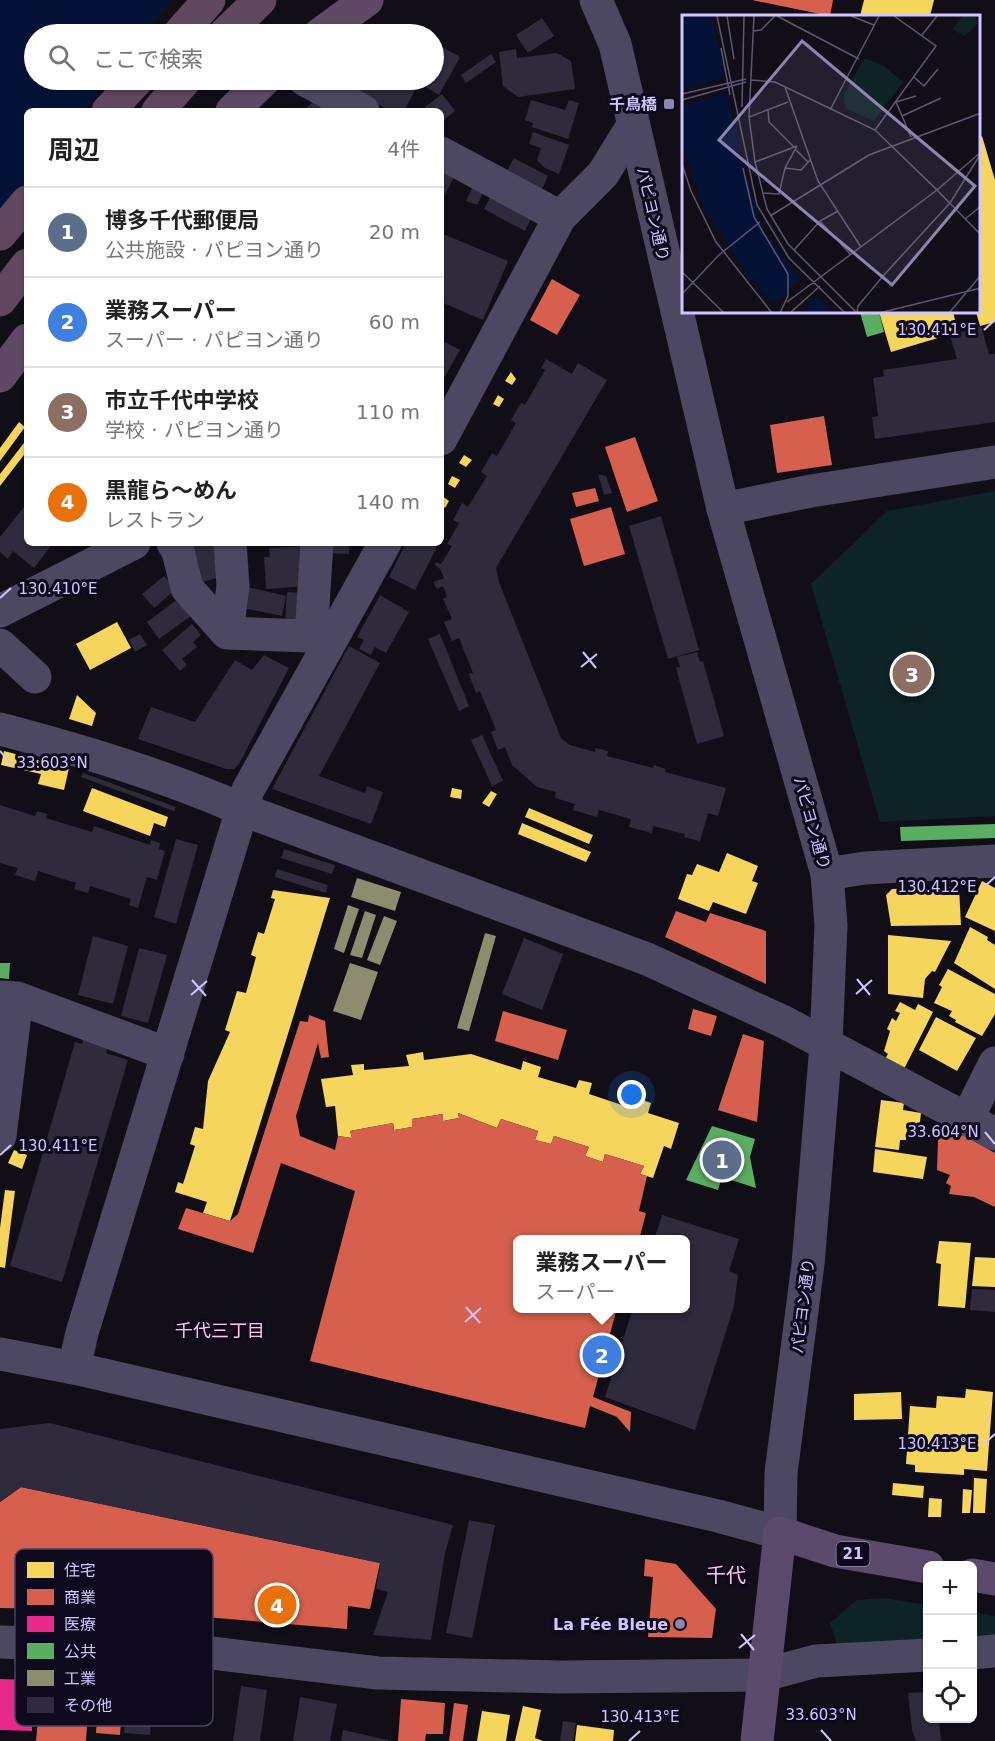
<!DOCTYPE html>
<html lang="ja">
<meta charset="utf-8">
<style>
body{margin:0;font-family:"DejaVu Sans","Noto Sans JP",sans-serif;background:#f6f6f6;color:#222}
.controls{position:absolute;right:18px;bottom:18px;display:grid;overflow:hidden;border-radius:9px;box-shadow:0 2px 4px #0004}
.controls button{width:54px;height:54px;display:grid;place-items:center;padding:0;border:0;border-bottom:2px solid #e0e0e0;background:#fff;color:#222;font:30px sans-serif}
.you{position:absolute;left:632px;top:1095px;width:21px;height:21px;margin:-15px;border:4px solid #fff;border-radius:50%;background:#1a73e8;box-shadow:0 0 0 9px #1a73e833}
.badge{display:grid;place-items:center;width:39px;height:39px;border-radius:50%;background:#8e85ae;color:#fff;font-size:20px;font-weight:700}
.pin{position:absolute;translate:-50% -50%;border:3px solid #fff;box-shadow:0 2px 6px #0006}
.popup{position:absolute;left:513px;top:1235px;width:177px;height:78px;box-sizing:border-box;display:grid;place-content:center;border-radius:9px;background:#fff;filter:drop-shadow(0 2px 4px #0005);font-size:20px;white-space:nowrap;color:#767676}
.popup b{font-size:22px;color:#222}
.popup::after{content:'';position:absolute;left:50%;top:100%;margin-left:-12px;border:12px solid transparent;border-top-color:#fff}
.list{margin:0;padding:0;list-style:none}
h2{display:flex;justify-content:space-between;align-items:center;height:78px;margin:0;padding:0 24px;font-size:26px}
h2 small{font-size:20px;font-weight:400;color:#767676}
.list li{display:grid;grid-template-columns:39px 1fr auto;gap:18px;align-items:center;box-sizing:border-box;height:90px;padding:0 24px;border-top:2px solid #e0e0e0}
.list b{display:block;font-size:22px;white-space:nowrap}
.list p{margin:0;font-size:20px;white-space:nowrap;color:#767676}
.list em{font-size:20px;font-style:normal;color:#767676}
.icon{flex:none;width:33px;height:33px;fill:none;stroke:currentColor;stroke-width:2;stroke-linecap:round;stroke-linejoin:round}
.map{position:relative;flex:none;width:995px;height:1741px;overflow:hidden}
.search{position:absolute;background:#fff;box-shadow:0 2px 4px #0004;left:24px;top:24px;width:420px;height:66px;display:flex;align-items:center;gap:15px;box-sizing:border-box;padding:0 21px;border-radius:33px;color:#767676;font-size:22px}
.panel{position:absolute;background:#fff;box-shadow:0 2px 4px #0004;left:24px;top:108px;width:420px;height:438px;border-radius:9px}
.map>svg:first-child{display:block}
.green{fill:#0d2325}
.water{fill:#051238}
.homes{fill:#f6d55c}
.shops{fill:#d6604d}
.health{fill:#e7298a}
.public{fill:#5aae61}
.industry{fill:#8c8c6e}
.building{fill:#2f2a3c}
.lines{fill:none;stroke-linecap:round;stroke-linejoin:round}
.minor{stroke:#4c4862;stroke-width:33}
.tertiary{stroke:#4c4862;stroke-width:33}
.primary{stroke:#5b4a6c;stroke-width:33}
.trunk{stroke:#5e4866;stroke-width:33}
.motorway{stroke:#60475f;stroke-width:33}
.motorway-bridge{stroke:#60475f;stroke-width:33}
.ticks{fill:none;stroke:#d2c5ff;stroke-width:2}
.poi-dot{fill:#8e85ae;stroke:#0f091d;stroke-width:2}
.labels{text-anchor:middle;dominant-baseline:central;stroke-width:6;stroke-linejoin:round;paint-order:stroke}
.shield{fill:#0f091d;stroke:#988dbb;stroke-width:1.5}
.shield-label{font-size:15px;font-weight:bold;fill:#d2c5ff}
.poi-label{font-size:16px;font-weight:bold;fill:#d2c5ff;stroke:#0f091d;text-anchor:end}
.street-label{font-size:16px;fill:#d2c5ff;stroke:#0f091d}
.neighbourhood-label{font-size:18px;fill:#ffc7e5;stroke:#0f091d}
.quarter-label{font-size:20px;fill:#ffc7e5;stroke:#0f091d}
.inset-road{fill:none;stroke:#5e5774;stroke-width:1.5}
.view{fill:#8e85ae;fill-opacity:0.15;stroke:#8e85ae;stroke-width:3}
.inset-edge{fill:none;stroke:#d2c5ff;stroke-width:3}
.key{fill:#0f091d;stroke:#4a4161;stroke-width:1.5}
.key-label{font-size:16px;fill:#d2c5ff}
.ticks-label{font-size:15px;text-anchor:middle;fill:#d2c5ff;stroke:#0f091d;stroke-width:6;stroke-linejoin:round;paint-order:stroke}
</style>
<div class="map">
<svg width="995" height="1741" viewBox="0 0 995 1741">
<rect width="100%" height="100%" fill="#110e18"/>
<path class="green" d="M 995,491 L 995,816 L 880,822 L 811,584 L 887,511 Z
M 883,1598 L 927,1605 L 927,1641 L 838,1647 L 830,1623 L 857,1600 Z
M 972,1612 L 995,1616 L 995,1637 L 973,1639 Z"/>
<path class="water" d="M 0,0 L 172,0 L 143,34 L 34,34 L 34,80 L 108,80 L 83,111 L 27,111 L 27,182 L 0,216 Z"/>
<path class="homes" d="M 864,0 L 934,0 L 930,16 L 860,16 Z
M 982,136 L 995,180 L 995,322 L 980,326 L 976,312 L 978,312 L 978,138 Z
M 879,312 L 953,312 L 958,332 L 891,352 Z
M 511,372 L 516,379 L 512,385 L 505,381 Z
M 498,395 L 504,399 L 499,407 L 493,404 Z
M 19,422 L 25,427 L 0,461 L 0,448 Z
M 27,439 L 27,451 L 0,486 L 0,474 Z
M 464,455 L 472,460 L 466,467 L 459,463 Z
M 452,476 L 460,480 L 455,488 L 448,484 Z
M 441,495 L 449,501 L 445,508 L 441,505 Z
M 117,622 L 131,648 L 90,670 L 76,644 Z
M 77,695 L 96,713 L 92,726 L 69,719 Z
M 4,751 L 69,768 L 64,790 L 38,784 L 41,774 L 1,765 Z
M 92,788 L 168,817 L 165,827 L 154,823 L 150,836 L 83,811 Z
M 452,788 L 462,790 L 461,799 L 450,797 Z
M 491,791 L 497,794 L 489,807 L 482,803 Z
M 529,808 L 593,835 L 589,844 L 525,817 Z
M 522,823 L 591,852 L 586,862 L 518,834 Z
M 727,853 L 758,866 L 752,881 L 758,883 L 746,914 L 713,902 L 709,911 L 678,899 L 687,874 L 692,875 L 697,864 L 719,872 Z
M 982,881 L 995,888 L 995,931 L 965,917 Z
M 959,887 L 961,925 L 891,926 L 886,895 L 892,889 Z
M 273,890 L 330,898 L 230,1221 L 203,1213 L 207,1202 L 175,1192 L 178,1182 L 183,1184 L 195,1146 L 190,1144 L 195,1127 L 203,1129 L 208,1081 L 230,1032 L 225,1030 L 237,991 L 246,993 L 256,957 L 251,955 L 258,932 L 264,934 L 275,899 L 271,898 Z
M 970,927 L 988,937 L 987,940 L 995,945 L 995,989 L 954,963 Z
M 888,935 L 951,941 L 935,972 L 932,971 L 925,979 L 923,998 L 888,994 Z
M 948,969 L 995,994 L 995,1014 L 982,1036 L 955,1022 L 956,1020 L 949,1016 L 952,1011 L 934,1003 L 942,987 L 939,985 Z
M 900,1002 L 915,1010 L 918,1004 L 933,1012 L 904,1069 L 885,1059 L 888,1054 L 884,1051 L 890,1031 L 887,1029 L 892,1018 L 896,1021 L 900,1013 L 895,1011 Z
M 936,1017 L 976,1038 L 957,1071 L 919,1050 Z
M 423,1052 L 424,1060 L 471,1054 L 521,1070 L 523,1061 L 541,1067 L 538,1077 L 576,1088 L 579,1080 L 592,1083 L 589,1094 L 634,1109 L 637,1098 L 651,1103 L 648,1113 L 679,1123 L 671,1149 L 664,1146 L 653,1178 L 640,1174 L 644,1166 L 605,1154 L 603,1162 L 585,1156 L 589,1147 L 554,1136 L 551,1144 L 535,1140 L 538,1131 L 501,1119 L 497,1128 L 458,1113 L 459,1118 L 443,1121 L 443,1114 L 412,1119 L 412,1127 L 394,1130 L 393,1123 L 350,1131 L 352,1138 L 338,1136 L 335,1106 L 326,1107 L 321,1079 L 353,1075 L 351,1065 L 364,1064 L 364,1070 L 409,1066 L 406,1055 Z
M 881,1100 L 904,1103 L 903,1110 L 921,1113 L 919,1131 L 907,1129 L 906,1140 L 900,1140 L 899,1150 L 875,1147 Z
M 875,1149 L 927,1157 L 923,1179 L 873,1172 Z
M 14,1150 L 27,1155 L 22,1169 L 8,1163 Z
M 5,1190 L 15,1191 L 5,1268 L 0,1267 L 0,1228 Z
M 939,1241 L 971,1243 L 965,1308 L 938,1306 L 941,1264 L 936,1263 Z
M 975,1257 L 995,1258 L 995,1287 L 972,1286 Z
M 966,1389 L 993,1392 L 987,1471 L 964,1469 L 964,1475 L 915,1472 L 915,1465 L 906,1464 L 910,1406 L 936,1408 L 937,1396 L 965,1398 Z
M 901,1392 L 902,1419 L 854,1420 L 854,1394 Z
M 974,1478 L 987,1479 L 985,1513 L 973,1513 Z
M 893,1483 L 924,1486 L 923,1498 L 892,1495 Z
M 963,1489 L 972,1490 L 970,1513 L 962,1513 Z
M 929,1498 L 942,1499 L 941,1517 L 928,1517 Z
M 523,1706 L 541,1710 L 535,1738 L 543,1741 L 515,1741 Z
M 482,1711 L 510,1715 L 506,1741 L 477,1741 Z
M 577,1725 L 614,1730 L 613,1741 L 575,1741 Z"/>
<path class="shops" d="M 752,0 L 833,0 L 830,16 Z
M 552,279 L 580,295 L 557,335 L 530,320 Z
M 824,416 L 832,465 L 777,473 L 770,425 Z
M 635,437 L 658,501 L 627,512 L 605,447 Z
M 595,488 L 599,501 L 576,507 L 572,493 Z
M 611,507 L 625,554 L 584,566 L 570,519 Z
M 676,911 L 706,922 L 710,913 L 766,931 L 766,984 L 665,937 Z
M 693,1009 L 717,1016 L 711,1036 L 688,1029 Z
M 503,1011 L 567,1030 L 558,1060 L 495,1041 Z
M 309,1015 L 325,1021 L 329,1057 L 321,1058 L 318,1043 L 296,1116 L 300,1136 L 335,1150 L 338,1136 L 352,1138 L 350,1131 L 393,1123 L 394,1130 L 412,1127 L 412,1119 L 443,1114 L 443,1121 L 459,1118 L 458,1113 L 497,1128 L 501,1119 L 538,1131 L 535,1140 L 551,1144 L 554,1136 L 589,1147 L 585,1156 L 603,1162 L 605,1154 L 644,1166 L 640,1174 L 647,1176 L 639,1211 L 646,1213 L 639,1240 L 518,1240 L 518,1308 L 617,1308 L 593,1397 L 631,1412 L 630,1432 L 617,1417 L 590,1406 L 585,1428 L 310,1361 L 355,1191 L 281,1163 L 253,1253 L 178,1229 L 186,1208 L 230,1221 L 238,1214 L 300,1021 L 308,1022 Z
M 743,1034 L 764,1041 L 757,1122 L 718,1110 Z
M 946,1125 L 995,1153 L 995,1207 L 974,1197 L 949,1194 L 951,1186 L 946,1183 L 950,1175 L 937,1170 L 938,1141 Z
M 21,1487 L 380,1563 L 370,1609 L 348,1606 L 347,1629 L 122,1610 L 0,1608 L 0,1502 Z
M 645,1559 L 676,1564 L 716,1609 L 712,1638 L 648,1637 L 653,1577 L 644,1576 Z
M 99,1678 L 124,1680 L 120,1735 L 96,1733 Z
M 41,1690 L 89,1695 L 86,1741 L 36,1741 Z
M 401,1699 L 445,1703 L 443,1734 L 426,1734 L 425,1741 L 398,1741 Z
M 454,1703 L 468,1705 L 463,1741 L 449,1741 Z"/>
<path class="health" d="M 0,1679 L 33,1680 L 32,1731 L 0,1730 Z"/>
<path class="public" d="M 860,312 L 879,312 L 884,332 L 867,337 Z
M 995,824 L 995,838 L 901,841 L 900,827 Z
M 0,963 L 10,963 L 9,979 L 0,978 Z
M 712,1126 L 755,1139 L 750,1157 L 756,1188 L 722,1177 L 718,1190 L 686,1180 Z"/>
<path class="industry" d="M 357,878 L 401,892 L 395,911 L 351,897 Z
M 348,905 L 359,909 L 344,953 L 334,949 Z
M 365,911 L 376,915 L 362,958 L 350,955 Z
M 384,916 L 397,921 L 380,965 L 367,960 Z
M 485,933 L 496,936 L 469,1031 L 457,1028 Z
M 350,963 L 378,972 L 361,1020 L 333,1011 Z"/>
<path class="building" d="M 542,18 L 554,36 L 528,53 L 516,35 Z
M 403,25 L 420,34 L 398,34 Z
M 434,42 L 460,57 L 439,95 L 419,83 L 404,111 L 390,111 L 334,80 L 434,80 Z
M 516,49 L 517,58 L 557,53 L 571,61 L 575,89 L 518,97 L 503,86 L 499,52 Z
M 491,54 L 496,62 L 466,83 L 461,75 Z
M 442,94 L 455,111 L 441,122 L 441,111 L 420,111 Z
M 531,100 L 565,110 L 569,100 L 579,103 L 568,139 L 532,127 L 533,123 L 525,120 Z
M 314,101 L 334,111 L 303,111 Z
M 533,132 L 569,145 L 559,174 L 545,168 L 537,160 L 541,148 L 529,144 Z
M 514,158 L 548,176 L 541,191 L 506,173 Z
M 441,165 L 456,173 L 441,203 Z
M 474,184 L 485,189 L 477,205 L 466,201 Z
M 492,194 L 533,215 L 525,231 L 484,209 Z
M 441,233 L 508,261 L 483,320 L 441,302 Z
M 981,326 L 989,354 L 995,354 L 995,422 L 875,439 L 872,417 L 878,416 L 873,378 L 884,376 L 883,370 L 957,359 L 950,336 Z
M 441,340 L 460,350 L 441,383 Z
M 546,359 L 572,374 L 578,363 L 607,380 L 496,568 L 499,582 L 561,738 L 570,745 L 595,752 L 596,748 L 608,751 L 607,756 L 653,768 L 654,765 L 666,769 L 665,772 L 726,788 L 718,816 L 708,813 L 700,841 L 684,837 L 685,834 L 653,826 L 652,833 L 629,827 L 631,819 L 599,810 L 597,817 L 573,810 L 575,804 L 555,798 L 556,792 L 537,787 L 512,765 L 505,747 L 498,750 L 491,732 L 496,730 L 480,691 L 476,693 L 469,674 L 473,673 L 459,638 L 452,641 L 444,622 L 452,619 L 443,599 L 447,597 L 443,586 L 437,589 L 433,582 L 444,578 L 440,569 L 435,565 L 436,562 L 441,564 L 452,546 L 447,544 L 459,523 L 453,520 L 462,503 L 468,507 L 487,476 L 481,472 L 492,453 L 497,456 L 516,423 L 511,420 L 521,403 L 525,405 L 545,370 L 541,368 Z
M 598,474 L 606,476 L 612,493 L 604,495 Z
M 27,503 L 27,543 L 53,543 L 34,568 L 13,551 L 8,559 L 0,552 L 0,537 Z
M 661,516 L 699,650 L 668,659 L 629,526 Z
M 189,543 L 219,543 L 227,575 L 199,583 Z
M 326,543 L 349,543 L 349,554 L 326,553 Z
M 406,543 L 439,543 L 415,590 L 389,577 Z
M 311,546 L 308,586 L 266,589 L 264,557 L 270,557 L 269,548 Z
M 164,576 L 176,589 L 154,608 L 142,594 Z
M 247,587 L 286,596 L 282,616 L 243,608 Z
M 287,592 L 306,593 L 304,625 L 285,624 Z
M 380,595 L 409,612 L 386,653 L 375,647 L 371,655 L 359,649 L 364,640 L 357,637 Z
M 182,596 L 195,613 L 159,639 L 147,622 Z
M 192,624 L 201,635 L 193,642 L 197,647 L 182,659 L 187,665 L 180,671 L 162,650 Z
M 140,634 L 147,645 L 135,652 L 129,640 Z
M 440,634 L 469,706 L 459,711 L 428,639 Z
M 349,646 L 380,663 L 319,776 L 365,793 L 367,786 L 383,792 L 371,824 L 272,789 Z
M 697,652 L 700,662 L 703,661 L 724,736 L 697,744 L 676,668 L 680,667 L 677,657 Z
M 264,655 L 289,668 L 239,764 L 234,769 L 226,769 L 138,739 L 151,707 L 195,722 L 235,660 L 252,670 Z
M 482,735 L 503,781 L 492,786 L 471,740 Z
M 83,773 L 176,807 L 174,811 L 81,777 Z
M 0,805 L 35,816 L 37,811 L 47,814 L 46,818 L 92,832 L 94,826 L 150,845 L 151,840 L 160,843 L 159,849 L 165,851 L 157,880 L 147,877 L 138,908 L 129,905 L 131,899 L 90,886 L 88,893 L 74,889 L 76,883 L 38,871 L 35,881 L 15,875 L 18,868 L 0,863 Z
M 176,839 L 198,845 L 176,924 L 154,917 Z
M 284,849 L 335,865 L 332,874 L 281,858 Z
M 277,869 L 328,885 L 326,893 L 275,877 Z
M 93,936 L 128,946 L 113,1004 L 78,995 Z
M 524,938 L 563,954 L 542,1010 L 502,994 Z
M 139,948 L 167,955 L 148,1023 L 121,1016 Z
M 84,1033 L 109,1041 L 106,1053 L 128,1060 L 62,1282 L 10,1266 L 75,1042 L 82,1044 Z
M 662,1215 L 739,1239 L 729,1271 L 738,1275 L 734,1306 L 695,1430 L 605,1397 L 633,1308 L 686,1308 L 686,1240 L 654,1240 Z
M 972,1289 L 995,1290 L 995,1312 L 970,1310 Z
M 50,1423 L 453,1525 L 445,1553 L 431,1640 L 373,1635 L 388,1592 L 376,1589 L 380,1563 L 21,1487 L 0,1502 L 0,1429 Z
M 469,1520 L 495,1525 L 472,1638 L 446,1633 Z
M 241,1686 L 267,1690 L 260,1741 L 233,1741 Z
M 928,1692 L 928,1718 L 939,1718 L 941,1741 L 916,1741 L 912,1730 L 908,1693 Z
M 127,1695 L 153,1697 L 150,1735 L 124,1733 Z
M 300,1697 L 337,1704 L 330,1741 L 293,1741 Z
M 563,1721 L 576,1723 L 573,1741 L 560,1741 Z
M 343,1730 L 388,1740 L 388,1741 L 341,1741 Z"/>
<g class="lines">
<path class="minor" d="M 305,80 L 363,111
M 441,153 L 560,217
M 441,439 L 560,217 L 603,174 L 632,127
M 723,509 L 811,491 L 995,462
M 173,543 L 178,551 L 187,588 L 227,633 L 333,637
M 0,611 L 134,543
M 227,633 L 233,586 L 230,543
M 311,636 L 317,543
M 0,645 L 35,677
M 0,729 C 83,751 163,775 241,809 L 647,959 L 784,1022 L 995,1134
M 827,874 L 865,868 L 995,861
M 0,997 L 17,998 L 168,1054
M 967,1119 L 995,1063
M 0,1136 L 17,998
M 74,1368 L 82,1333 L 248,790 L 385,543
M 972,1653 L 995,1651
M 764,1675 L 816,1661 L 928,1655"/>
<path class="tertiary" d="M 0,1354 L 74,1368 L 718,1516 L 780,1533 L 781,1473 L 808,1264 L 826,1045 L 831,925 L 827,874 L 723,509 L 615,44 L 596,0
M 0,1642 L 170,1648 L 378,1673 L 560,1677 L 764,1675"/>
<path class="primary" d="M 972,1575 L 995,1579
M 757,1741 L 780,1533 L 835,1551 L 928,1567"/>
<path class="trunk" d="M 320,34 L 367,0
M 232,111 L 264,80
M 0,376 L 27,340"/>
<path class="motorway" d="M 179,34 L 209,0
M 225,34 L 260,0
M 108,111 L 137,80
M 0,234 L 27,202
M 0,300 L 27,265"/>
<path class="motorway-bridge" d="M 158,111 L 185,80"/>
</g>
<path class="ticks" d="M 984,330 L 995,320M 0,598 L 11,588M 583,652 L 596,668M 581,667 L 597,654M 0,751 L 10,763M 984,887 L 995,877M 857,979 L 870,995M 192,980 L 206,996M 856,994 L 872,980M 191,995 L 207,981M 985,1132 L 995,1144M 0,1155 L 11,1145M 466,1307 L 480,1323M 465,1322 L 481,1308M 984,1444 L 995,1434M 741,1634 L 754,1650M 739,1648 L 755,1635M 821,1730 L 831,1741M 629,1741 L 640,1731"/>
<g class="poi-dot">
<rect x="663" y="98" width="12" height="12" rx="3"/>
<circle cx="680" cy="1624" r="6"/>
</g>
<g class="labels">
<rect class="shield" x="836.5" y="1542" width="33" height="24" rx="4.5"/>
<g class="shield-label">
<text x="853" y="1554">21</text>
</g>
<g class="poi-label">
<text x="657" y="104">千鳥橋</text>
<text x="668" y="1624">La Fée Bleue</text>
</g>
<g class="street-label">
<text transform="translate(653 214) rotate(77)">パピヨン通り</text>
<text transform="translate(812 823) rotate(74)">パピヨン通り</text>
<text transform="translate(803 1306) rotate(-83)">パピヨン通り</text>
</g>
<g class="neighbourhood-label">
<text x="220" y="1330">千代三丁目</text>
</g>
<g class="quarter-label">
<text x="726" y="1575">千代</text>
</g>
</g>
<g transform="translate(682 15)">
<rect width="298" height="298" fill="#110e18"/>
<path d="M 281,1 L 293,1 L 296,8 L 283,21 L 270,14 ZM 182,43 L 202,51 L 221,67 L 192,106 L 163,93 L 162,79 Z" fill="#0d2325"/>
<path d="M 0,1 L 30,1 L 59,143 L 79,211 L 117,263 L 153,298 L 100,298 L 67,262 L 23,194 L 0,128 Z" fill="#051238"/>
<path d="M 43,62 L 47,77 L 0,91 L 0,74 ZM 119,263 L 136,281 L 116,298 L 100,298 L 90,289 Z" fill="#110e18"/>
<path class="inset-road" d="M 35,1 L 75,190 L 107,243 L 163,298M 45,1 L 52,44M 72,1 L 67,102 L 73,147 L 85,194 L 106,229 L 175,298M 95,1 L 177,44M 169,1 L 192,10M 71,16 L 79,15 L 93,1M 240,20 L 255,1M 39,33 L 48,80M 232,62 L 242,71 L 256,54M 69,65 L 93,67 L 193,115 L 255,175 L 105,287M 103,72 L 136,166 L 179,232M 0,79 L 64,64M 0,85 L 64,67M 60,92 L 62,1M 86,95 L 87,107 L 112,132M 148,95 L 197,1M 220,101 L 259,83M 67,102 L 106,87M 193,115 L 254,31 L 212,1M 229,122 L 214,87 L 234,81M 113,134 L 126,147M 299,137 L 255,175 L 299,220M 73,147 L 115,131M 0,149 L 9,176 L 34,227 L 90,298M 61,153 L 72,202 L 106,259 L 106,281 L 98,298M 103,153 L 119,155 L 128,145M 80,178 L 97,179 L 103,153 L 115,131M 88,201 L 187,140 L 299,98M 283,204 L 299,191M 138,206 L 169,240M 112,235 L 138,206 L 156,196M 0,257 L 42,298M 0,279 L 37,240 L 78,207M 108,298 L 138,271M 175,298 L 176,291 L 201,261 L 268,188 L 298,140M 197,298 L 299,273M 267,298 L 299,260"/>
<path class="view" d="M 120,26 L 293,171 L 210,270 L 37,125 Z"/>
<rect width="298" height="298" class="inset-edge"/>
</g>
<rect x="15" y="1549" width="198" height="177" rx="9" class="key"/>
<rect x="27" y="1562" width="27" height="16" fill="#f6d55c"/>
<rect x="27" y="1589" width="27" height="16" fill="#d6604d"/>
<rect x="27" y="1616" width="27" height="16" fill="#e7298a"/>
<rect x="27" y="1643" width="27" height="16" fill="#5aae61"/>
<rect x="27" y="1670" width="27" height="16" fill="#8c8c6e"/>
<rect x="27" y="1697" width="27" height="16" fill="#2f2a3c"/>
<g class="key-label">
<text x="64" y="1576">住宅</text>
<text x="64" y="1603">商業</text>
<text x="64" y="1630">医療</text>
<text x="64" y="1657">公共</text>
<text x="64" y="1684">工業</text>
<text x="64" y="1711">その他</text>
</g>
<g class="ticks-label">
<text x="937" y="335">130.411°E</text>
<text x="58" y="594">130.410°E</text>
<text x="52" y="768">33.603°N</text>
<text x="937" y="892">130.412°E</text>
<text x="943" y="1137">33.604°N</text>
<text x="58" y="1151">130.411°E</text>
<text x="937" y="1449">130.413°E</text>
<text x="821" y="1720">33.603°N</text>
<text x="640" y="1722">130.413°E</text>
</g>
</svg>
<div class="controls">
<button>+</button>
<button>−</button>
<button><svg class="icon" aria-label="locate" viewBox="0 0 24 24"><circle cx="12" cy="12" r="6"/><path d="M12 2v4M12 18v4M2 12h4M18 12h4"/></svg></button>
</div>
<div class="you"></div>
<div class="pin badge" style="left:722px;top:1160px;background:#5c6f8a">1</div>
<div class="pin badge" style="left:602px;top:1355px;background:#3f7fe0">2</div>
<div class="popup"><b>業務スーパー</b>スーパー</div>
<div class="pin badge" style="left:912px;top:674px;background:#8d6e63">3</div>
<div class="pin badge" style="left:277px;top:1605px;background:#e8710a">4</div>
<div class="search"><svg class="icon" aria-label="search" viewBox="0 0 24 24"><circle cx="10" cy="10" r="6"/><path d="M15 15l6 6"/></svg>ここで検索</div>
<section class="panel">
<h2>周辺<small>4件</small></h2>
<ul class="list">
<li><span class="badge" style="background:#5c6f8a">1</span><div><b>博多千代郵便局</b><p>公共施設 · パピヨン通り</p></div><em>20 m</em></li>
<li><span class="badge" style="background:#3f7fe0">2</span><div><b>業務スーパー</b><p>スーパー · パピヨン通り</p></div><em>60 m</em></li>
<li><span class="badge" style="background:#8d6e63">3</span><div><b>市立千代中学校</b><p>学校 · パピヨン通り</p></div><em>110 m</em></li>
<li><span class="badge" style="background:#e8710a">4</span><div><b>黒龍ら〜めん</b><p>レストラン</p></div><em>140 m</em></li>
</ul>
</section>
</div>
